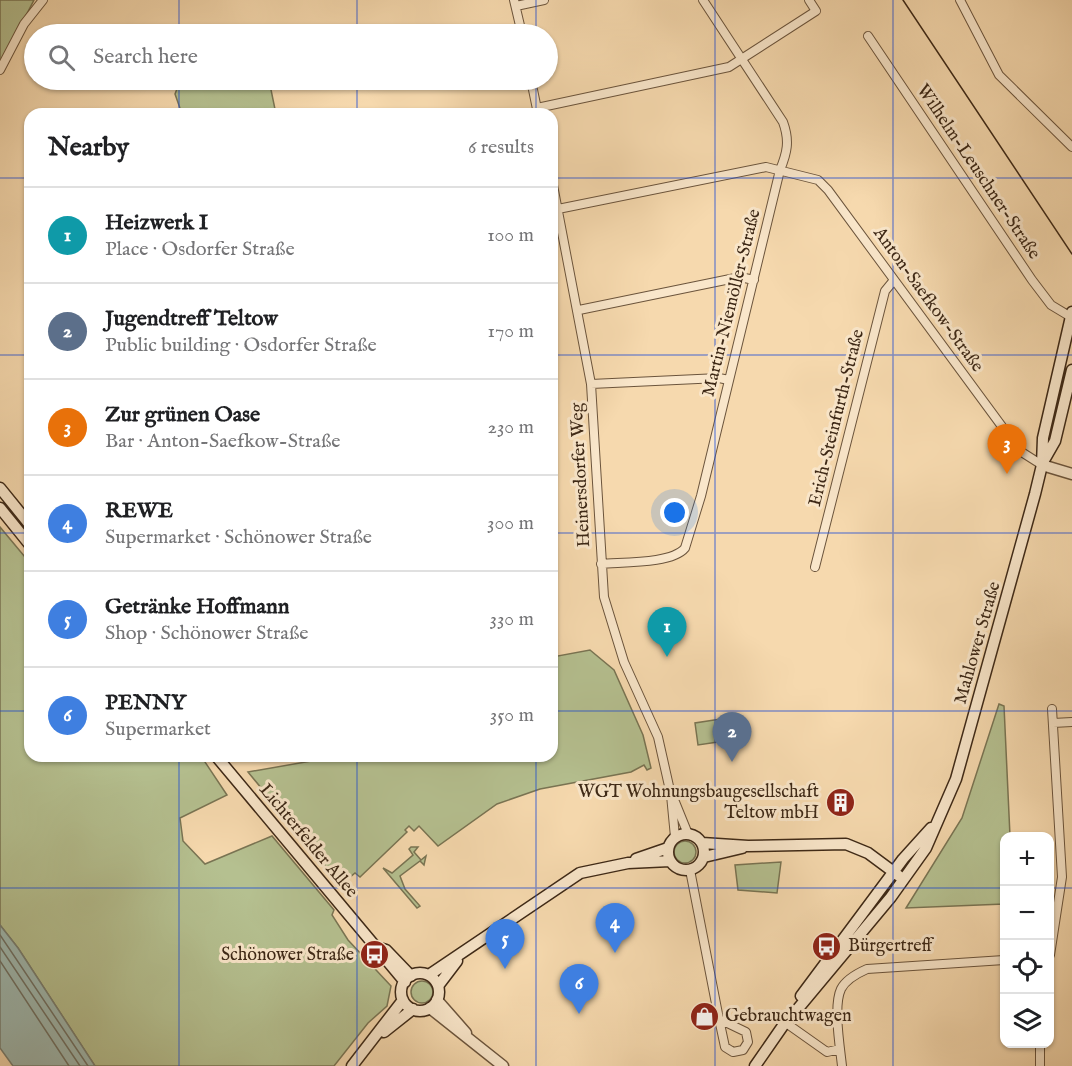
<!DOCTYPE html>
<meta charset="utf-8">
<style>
body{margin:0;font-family:"IM FELL English",serif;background:#f6f6f6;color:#202124}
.controls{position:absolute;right:18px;bottom:18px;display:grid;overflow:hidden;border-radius:12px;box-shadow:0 2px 4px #0004}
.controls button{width:54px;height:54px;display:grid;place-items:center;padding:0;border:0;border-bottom:2px solid #e0e0e0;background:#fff;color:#202124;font:30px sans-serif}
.you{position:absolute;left:675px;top:513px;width:21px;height:21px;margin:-15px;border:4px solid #fff;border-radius:50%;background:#1a73e8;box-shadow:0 0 0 9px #1a73e833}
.badge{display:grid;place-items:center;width:39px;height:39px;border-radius:50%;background:#1a73e8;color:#fff;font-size:20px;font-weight:700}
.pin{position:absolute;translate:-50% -50px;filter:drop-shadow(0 2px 3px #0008)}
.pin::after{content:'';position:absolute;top:32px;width:21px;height:18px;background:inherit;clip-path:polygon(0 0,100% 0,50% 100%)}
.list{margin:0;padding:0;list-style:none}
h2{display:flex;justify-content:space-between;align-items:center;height:78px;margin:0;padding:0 24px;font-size:26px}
h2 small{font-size:20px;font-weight:400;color:#757577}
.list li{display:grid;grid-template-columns:39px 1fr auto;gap:18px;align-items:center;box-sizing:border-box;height:96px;padding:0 24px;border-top:2px solid #e0e0e0}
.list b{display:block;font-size:22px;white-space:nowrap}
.list p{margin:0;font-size:20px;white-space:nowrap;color:#757577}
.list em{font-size:20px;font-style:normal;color:#757577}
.icon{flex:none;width:33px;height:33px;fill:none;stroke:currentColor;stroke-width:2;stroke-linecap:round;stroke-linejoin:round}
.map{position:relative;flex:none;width:1072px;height:1066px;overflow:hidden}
.search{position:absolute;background:#fff;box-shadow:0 2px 4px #0004;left:24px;top:24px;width:534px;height:66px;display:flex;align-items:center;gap:15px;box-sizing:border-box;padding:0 21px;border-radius:33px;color:#757577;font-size:22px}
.panel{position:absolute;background:#fff;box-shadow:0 2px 4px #0004;left:24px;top:108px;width:534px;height:654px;border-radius:18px}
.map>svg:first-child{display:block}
.green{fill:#b5c090;stroke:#797453;stroke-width:1.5}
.water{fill:#9eb9b1;stroke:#777f73;stroke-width:1.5}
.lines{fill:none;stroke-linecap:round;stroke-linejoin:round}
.shore{stroke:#6e7064;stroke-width:1.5}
.minor-casing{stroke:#6b543c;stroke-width:10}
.tertiary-casing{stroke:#6b543c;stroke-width:13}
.secondary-casing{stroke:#3d2816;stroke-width:13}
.minor{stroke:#f9e6ca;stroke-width:8}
.tertiary{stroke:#f9e6ca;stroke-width:10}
.secondary{stroke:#f9e6ca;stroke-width:10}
.tram{stroke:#3d2816;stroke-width:1.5}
.grid{fill:none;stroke:#1d4ed8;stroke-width:1.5;stroke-opacity:0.55}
.labels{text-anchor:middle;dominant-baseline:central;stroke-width:6;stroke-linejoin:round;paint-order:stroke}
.street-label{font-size:18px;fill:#3d2816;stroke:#f9e6ca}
.poi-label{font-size:18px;fill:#3d2816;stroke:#f9e6ca;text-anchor:end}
</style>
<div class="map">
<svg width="1072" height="1066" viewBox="0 0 1072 1066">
<rect width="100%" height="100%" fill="#f6d9ae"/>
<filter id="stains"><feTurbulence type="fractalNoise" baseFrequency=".00333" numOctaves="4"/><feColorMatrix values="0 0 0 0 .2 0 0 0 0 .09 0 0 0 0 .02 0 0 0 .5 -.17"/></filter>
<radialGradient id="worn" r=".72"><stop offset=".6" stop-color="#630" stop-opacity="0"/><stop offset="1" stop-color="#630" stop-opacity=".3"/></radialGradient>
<path class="green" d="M 0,0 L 34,0 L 0,66 Z
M 226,80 L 269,80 L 276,114 L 182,114 L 175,94 L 177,89 Z
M 0,527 L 30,563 L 30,756 L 201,756 L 227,795 L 180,818 L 183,841 L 205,864 L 272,836 L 334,910 L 332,915 L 348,940 L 391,986 L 387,1006 L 368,1023 L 334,1066 L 95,1066 L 18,948 L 0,925 Z
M 590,650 L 614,670 L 643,735 L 651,768 L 647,770 L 644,765 L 631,772 L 540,789 L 497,804 L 438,846 L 419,826 L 414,831 L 409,826 L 405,830 L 407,832 L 360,877 L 355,873 L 341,885 L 248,772 L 340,756 L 552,756 L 552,657 Z
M 999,704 L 1004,706 L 1010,836 L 1004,836 L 1004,904 L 906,908 L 962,818 Z
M 727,718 L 731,740 L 698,745 L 695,723 Z
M674 852a11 11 0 1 1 22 0a11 11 0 1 1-22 0Z
M 411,847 L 418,847 L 414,852 L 421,860 L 426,856 L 424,865 L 420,861 L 400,876 L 405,889 L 420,906 L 417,908 L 383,868 L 392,873 L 413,855 L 409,849 Z
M 781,862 L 777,893 L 738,890 L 735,865 Z
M411 992a11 11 0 1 1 22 0a11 11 0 1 1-22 0Z"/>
<path class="water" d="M 0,925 L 18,948 L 95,1066 L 13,1066 L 0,1048 Z"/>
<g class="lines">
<path class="shore" d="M 0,935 L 88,1066
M 0,947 L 80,1066
M 0,961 L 69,1066"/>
<defs>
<path id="minor" d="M 514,0 L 522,34
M 960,0 L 999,75 L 1072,147
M 516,6 L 544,0
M 868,36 L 1032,280 L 1051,305 L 1071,317
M 0,70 L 24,24 L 43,0
M 531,80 L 538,114
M 537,108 L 729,67 L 816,11 L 809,0
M 552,180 L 591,384 L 604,597 L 624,662 L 658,737 L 671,795 L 675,837
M 558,209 L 766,167 L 818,180 L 828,190 L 1020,451 L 1042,465
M 579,310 L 740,277 L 754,280
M 591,384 L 719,378 L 729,380
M 601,564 C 622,562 672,564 685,548 L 701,496 L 780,170 C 787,153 790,141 783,122 L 703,0
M 815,567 L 885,291 L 894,280
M 1053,723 L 1072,722
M 675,802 L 688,834
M 690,870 L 719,1019
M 1050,955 L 1062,877 L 1052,709
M 719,1019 L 746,1032 L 748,1042 L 743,1050 L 733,1052 L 725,1047 Z
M 786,1023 L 827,1052 L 840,1049
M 842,1066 C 840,1047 833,1006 841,989 C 846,979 858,973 867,969 L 1004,960
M 1040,1066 L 1040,1044"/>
<path id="tertiary" d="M 1042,465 L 1072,474
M 437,1000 L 466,1033
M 430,1008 L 503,1066"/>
<path id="secondary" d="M 1043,462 L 1055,441 L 1072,370
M 0,488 L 30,525
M 0,508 L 30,545
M 216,756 L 405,982
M668 852a18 18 0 1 1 36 0a18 18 0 1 1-36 0Z
M 702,843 L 748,846 L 846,844 L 868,853 L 899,876
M 704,857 L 742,848
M 636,859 L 668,848
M 376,947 L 386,950 L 411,976
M401 992a19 19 0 1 1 38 0a19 19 0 1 1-38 0Z
M 429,975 L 580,873 L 628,863 L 670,861
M 438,986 L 457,961
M 801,996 L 903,859 L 931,828
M 786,1023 L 891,897 L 926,848 L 956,779 L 1035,494 L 1042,465 L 1043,438 L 1072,312
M 384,1032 L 413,1009
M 352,1066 L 403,1000
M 755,1066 L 789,1017"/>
</defs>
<use href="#minor" class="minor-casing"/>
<use href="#tertiary" class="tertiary-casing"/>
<use href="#secondary" class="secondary-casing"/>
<use href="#minor" class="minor"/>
<use href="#tertiary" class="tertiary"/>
<use href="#secondary" class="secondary"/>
<path class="tram" d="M 903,0 L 1072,254"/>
</g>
<path class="grid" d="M 179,0 L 179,34M 357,0 L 357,34M 536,0 L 536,34M 715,0 L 715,1066M 893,0 L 893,1066M 179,80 L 179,114M 357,80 L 357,114M 536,80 L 536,114M 0,178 L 30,178M 552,178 L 1072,178M 0,355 L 30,355M 552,355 L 1072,355M 0,533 L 30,533M 552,533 L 1072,533M 0,711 L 30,711M 552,711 L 1072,711M 179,756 L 179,1066M 357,756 L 357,1066M 536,756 L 536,1066M 0,888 L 1004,888M 1050,888 L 1072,888"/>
<defs>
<symbol id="building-disc" viewBox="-11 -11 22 22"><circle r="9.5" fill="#8f2418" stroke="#f9e6ca"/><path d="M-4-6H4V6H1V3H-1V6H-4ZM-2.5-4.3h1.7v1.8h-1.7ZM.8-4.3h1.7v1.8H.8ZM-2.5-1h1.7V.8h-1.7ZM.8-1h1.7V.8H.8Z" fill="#fff"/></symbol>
<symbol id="bus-disc" viewBox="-11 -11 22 22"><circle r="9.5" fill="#8f2418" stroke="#f9e6ca"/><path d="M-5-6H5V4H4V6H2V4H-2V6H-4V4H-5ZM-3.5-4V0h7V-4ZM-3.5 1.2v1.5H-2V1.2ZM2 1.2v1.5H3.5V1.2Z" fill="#fff"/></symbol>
<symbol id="shop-disc" viewBox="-11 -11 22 22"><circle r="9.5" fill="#8f2418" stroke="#f9e6ca"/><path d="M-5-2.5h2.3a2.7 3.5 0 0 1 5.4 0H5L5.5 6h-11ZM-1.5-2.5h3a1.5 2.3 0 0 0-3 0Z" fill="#fff"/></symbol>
</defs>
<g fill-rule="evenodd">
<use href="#building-disc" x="824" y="786" width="33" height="33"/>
<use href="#bus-disc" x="810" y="930" width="33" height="33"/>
<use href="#bus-disc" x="358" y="938" width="33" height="33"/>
<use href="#shop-disc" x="688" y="1000" width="33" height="33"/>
</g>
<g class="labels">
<g class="street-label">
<text transform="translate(978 172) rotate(56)">Wilhelm-Leuschner-Straße</text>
<text transform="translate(928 300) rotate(54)">Anton-Saefkow-Straße</text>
<text transform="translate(732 303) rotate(-76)">Martin-Niemöller-Straße</text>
<text transform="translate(837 418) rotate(-76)">Erich-Steinfurth-Straße</text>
<text transform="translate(581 475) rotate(-93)">Heinersdorfer Weg</text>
<text transform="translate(978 643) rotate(-74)">Mahlower Straße</text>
<text transform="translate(308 841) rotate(50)">Lichterfelder Allee</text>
</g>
<g class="poi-label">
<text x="819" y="792">WGT Wohnungsbaugesellschaft<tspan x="819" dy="21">Teltow mbH</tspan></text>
<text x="848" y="946" text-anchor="start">Bürgertreff</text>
<text x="354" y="955">Schönower Straße</text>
<text x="725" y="1016" text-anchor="start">Gebrauchtwagen</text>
</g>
</g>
<rect width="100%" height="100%" filter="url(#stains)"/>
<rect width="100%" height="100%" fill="url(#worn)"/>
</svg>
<div class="controls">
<button>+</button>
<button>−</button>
<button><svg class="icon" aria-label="locate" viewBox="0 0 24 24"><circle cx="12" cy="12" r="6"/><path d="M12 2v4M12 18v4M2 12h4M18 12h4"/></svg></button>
<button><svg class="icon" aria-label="layers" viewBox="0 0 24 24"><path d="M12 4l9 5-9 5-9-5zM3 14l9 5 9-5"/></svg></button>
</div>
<div class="you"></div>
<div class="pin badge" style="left:667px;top:657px;background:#0f9aa8">1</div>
<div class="pin badge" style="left:732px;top:762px;background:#5c6f8a">2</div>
<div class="pin badge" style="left:1007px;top:474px;background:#e8710a">3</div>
<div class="pin badge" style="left:615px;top:953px;background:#3f7fe0">4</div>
<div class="pin badge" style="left:505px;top:969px;background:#3f7fe0">5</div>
<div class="pin badge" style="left:579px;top:1014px;background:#3f7fe0">6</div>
<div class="search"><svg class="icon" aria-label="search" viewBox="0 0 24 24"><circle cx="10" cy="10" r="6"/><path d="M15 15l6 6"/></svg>Search here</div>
<section class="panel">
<h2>Nearby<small>6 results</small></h2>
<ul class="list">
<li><span class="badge" style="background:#0f9aa8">1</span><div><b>Heizwerk I</b><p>Place · Osdorfer Straße</p></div><em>100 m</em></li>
<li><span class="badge" style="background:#5c6f8a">2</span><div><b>Jugendtreff Teltow</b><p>Public building · Osdorfer Straße</p></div><em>170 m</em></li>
<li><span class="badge" style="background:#e8710a">3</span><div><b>Zur grünen Oase</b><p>Bar · Anton-Saefkow-Straße</p></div><em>230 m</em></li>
<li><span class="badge" style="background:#3f7fe0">4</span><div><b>REWE</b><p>Supermarket · Schönower Straße</p></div><em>300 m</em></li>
<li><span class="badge" style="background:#3f7fe0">5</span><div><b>Getränke Hoffmann</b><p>Shop · Schönower Straße</p></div><em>330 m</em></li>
<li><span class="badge" style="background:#3f7fe0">6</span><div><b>PENNY</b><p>Supermarket</p></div><em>350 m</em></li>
</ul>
</section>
</div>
